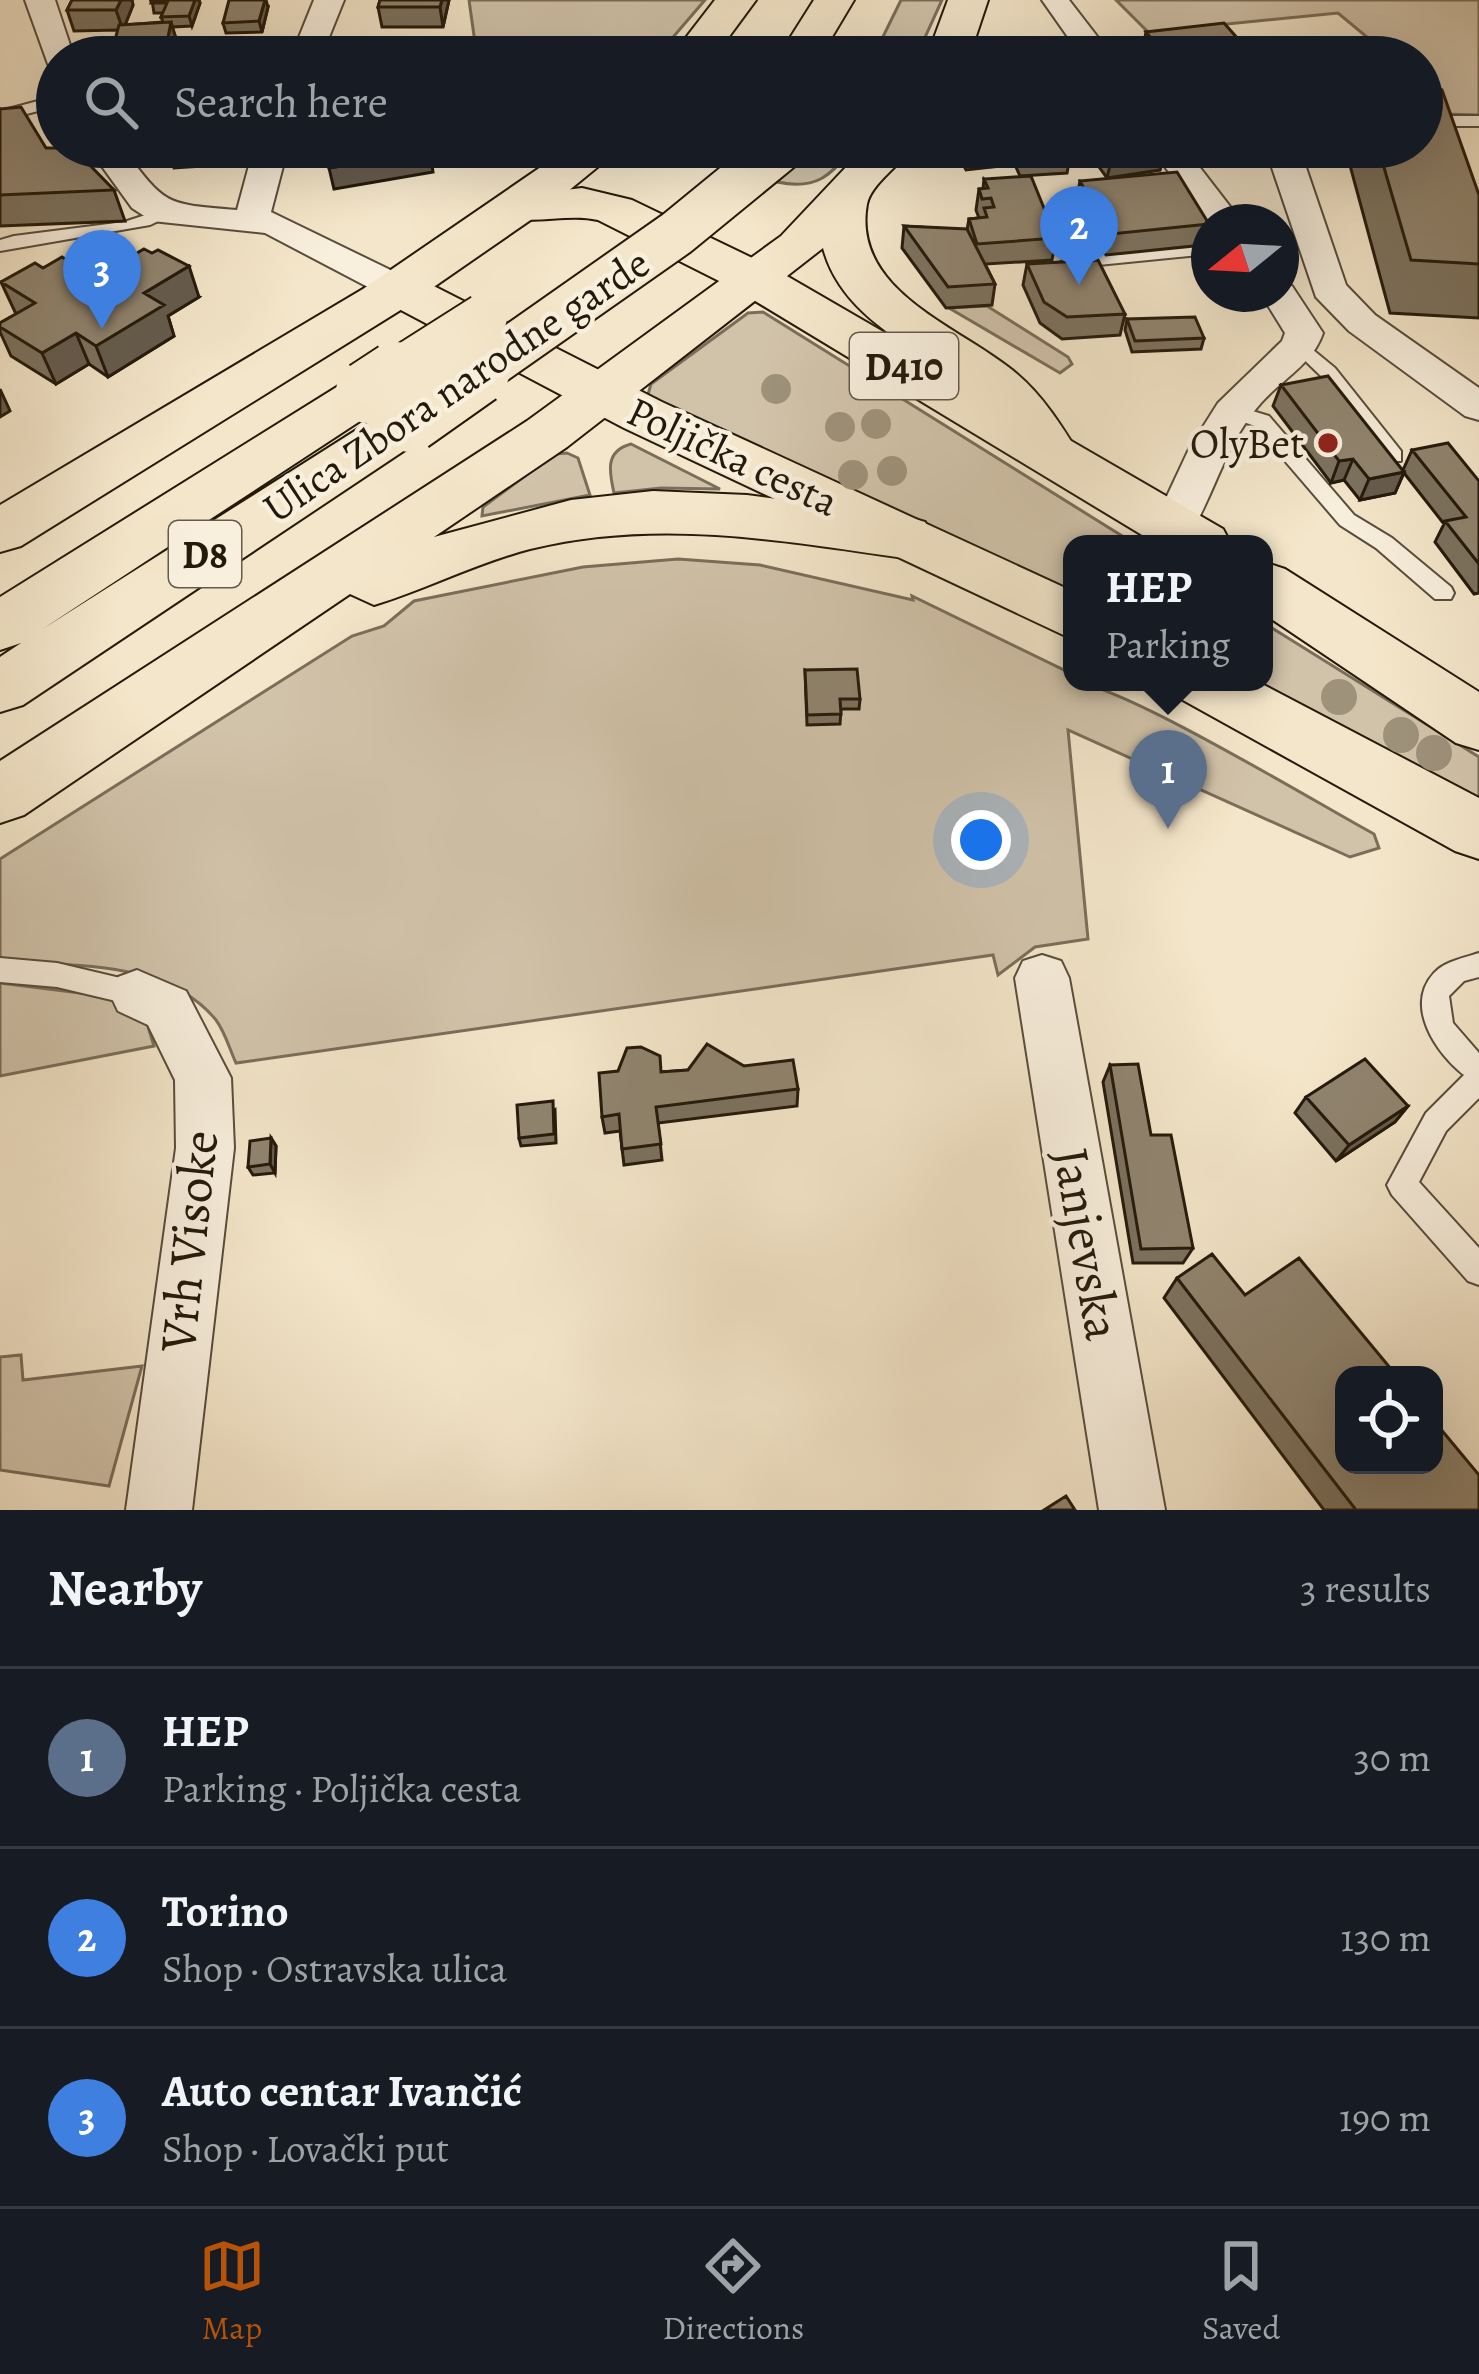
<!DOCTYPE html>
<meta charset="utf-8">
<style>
body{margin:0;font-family:Alegreya,serif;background:#20242c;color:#f1f3f6}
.controls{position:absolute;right:36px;bottom:36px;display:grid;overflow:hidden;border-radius:24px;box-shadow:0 12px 48px #0002}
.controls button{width:108px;height:108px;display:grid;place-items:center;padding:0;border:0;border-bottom:3px solid #363941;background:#171b24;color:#f1f3f6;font:60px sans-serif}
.compass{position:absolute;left:1191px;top:204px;width:108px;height:108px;border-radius:50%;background:#171b24;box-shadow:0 12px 48px #0002;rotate:252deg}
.you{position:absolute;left:981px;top:840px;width:42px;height:42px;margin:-30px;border:9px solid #fff;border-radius:50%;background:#1a73e8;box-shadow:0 0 0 18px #1a73e833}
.badge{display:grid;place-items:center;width:78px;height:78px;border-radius:50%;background:#b45309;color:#fff;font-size:39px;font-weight:700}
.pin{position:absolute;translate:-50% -99px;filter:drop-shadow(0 3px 6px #0008)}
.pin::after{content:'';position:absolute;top:63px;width:42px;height:36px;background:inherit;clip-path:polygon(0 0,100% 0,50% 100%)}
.popup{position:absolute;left:1063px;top:535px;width:210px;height:156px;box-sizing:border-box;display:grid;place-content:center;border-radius:24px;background:#171b24;filter:drop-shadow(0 3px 9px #0005);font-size:39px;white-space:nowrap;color:#9ea1a6}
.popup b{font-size:45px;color:#f1f3f6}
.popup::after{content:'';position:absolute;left:50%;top:100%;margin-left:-24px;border:24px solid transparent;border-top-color:#171b24}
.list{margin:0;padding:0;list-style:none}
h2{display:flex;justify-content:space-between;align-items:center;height:156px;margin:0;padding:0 48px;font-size:51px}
h2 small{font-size:39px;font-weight:400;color:#9ea1a6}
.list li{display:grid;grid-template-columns:78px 1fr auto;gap:36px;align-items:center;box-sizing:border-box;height:180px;padding:0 48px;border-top:3px solid #363941}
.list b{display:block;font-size:45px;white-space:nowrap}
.list p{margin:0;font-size:39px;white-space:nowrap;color:#9ea1a6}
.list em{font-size:39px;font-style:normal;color:#9ea1a6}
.icon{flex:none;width:66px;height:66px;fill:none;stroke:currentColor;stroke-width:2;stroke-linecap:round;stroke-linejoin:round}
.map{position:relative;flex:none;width:1479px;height:1510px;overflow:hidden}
.search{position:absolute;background:#171b24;box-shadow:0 12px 48px #0002;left:36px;right:36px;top:36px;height:132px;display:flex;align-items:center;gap:30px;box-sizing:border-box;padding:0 42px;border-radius:66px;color:#9ea1a6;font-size:45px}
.sheet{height:696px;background:#171b24}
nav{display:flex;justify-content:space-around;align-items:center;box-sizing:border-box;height:168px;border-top:3px solid #363941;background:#171b24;font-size:33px;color:#9ea1a6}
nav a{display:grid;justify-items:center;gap:6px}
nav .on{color:#b45309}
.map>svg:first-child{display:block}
.green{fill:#d1c3aa;stroke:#7a6e5b;stroke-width:3}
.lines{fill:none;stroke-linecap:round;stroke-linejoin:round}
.lane-casing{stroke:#584d3c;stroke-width:4}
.street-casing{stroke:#584d3c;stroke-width:4}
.primary-casing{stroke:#241a0c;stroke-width:4}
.highway-casing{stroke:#241a0c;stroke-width:4}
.lane{fill:#f8efdd;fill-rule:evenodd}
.street{fill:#f8efdd;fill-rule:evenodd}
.primary{fill:#f4e6ca;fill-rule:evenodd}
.highway{fill:#f4e6ca;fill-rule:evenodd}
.highway-bridge-far1-casing{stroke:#241a0c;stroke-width:50;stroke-linecap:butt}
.highway-bridge-casing{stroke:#241a0c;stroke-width:66;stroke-linecap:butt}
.highway-bridge-far1{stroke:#f4e6ca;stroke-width:46}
.highway-bridge{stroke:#f4e6ca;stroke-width:62}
.tree{fill:#9e927b}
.wall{fill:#7c725f;stroke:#241a0c;stroke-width:3}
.shaded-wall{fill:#655c4e;stroke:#241a0c;stroke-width:3}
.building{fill:#90846f;stroke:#241a0c;stroke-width:3}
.poi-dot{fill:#8f2418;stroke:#f8efdd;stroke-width:4.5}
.labels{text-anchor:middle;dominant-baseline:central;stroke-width:9;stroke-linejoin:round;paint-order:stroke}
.shield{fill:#f8efdd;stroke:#645a4b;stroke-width:3}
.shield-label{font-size:39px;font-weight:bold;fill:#241a0c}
.street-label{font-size:42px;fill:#241a0c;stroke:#f8efdd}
.poi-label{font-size:42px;fill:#241a0c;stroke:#f8efdd;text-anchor:end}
.near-street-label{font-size:51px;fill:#241a0c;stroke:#f8efdd}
</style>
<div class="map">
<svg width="1479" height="1510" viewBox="0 0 1479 1510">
<rect width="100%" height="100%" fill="#f4e6ca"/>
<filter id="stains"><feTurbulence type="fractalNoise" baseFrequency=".00167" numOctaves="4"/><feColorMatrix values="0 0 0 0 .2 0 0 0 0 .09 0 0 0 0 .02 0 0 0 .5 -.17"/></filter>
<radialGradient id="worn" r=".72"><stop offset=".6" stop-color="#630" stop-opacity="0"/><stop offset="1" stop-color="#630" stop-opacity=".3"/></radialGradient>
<path class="green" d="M 469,0 L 705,0 L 656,57 L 477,57 Z
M 901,0 L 942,0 L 916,57 L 873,57 Z
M 1116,0 L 1479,0 L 1479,115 L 1442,114 L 1422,92 L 1422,57 L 1391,57 L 1338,13 L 1148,32 Z
M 805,147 L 853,147 C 830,177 816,190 777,182 Z
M 987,306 L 1068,357 L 1072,364 L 1060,373 L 949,308 Z
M 763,312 L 1135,544 L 1072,544 L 1072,595 L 647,398 L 651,384 L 748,313 Z
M 631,444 L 720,489 L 661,488 L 614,493 C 609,471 605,451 631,444 Z
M 567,453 L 578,458 L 590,495 L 482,516 L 483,507 L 555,454 Z
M 678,559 L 760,565 L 913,600 L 912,596 L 1072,674 L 1072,682 C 1118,682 1320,805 1374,834 L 1379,848 L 1350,857 L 1068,730 L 1088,939 L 1035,947 L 998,975 L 993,955 L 236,1063 C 230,1050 225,1032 216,1020 C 167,959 70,967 0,960 L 0,859 L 352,636 L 384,626 L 414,601 L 583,567 Z
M 1264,623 L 1479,757 L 1479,806 L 1246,682 L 1264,682 Z
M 0,983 L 104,996 L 145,1017 L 154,1046 L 0,1076 Z
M 21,1355 L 23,1380 L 142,1366 L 109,1486 L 0,1470 L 0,1357 Z"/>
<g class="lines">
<defs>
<path id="lane" d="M 57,96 L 57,106 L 0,121 L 0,111 Z
M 1422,116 L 1479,116 L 1479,126 L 1422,126 Z
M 164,209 L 173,214 L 150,225 L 0,251 L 0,240 L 14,236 L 124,222 Z
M 1209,244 L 1209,254 L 1068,268 L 1059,263 L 1068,258 Z
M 1301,340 L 1335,368 L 1401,451 L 1401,461 L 1387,461 L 1321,376 L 1294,350 L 1294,342 Z
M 1236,406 L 1269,416 L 1354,515 L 1392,538 L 1451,587 L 1454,593 L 1451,599 L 1435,599 L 1376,548 L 1340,525 L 1255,426 L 1229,417 L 1229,407 Z
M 1479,953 L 1479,977 L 1464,981 L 1449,996 L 1453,1023 L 1479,1053 L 1479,1098 L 1446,1131 L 1419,1182 L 1479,1248 L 1479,1285 L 1468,1281 L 1392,1195 L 1387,1185 L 1426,1113 L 1464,1075 C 1436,1053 1404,1006 1434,973 C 1445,961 1464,958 1479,953 Z
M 0,958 L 57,963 L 137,982 L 147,986 L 150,994 L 147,1002 L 137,1006 L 57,987 L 0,982 Z"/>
<path id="street" d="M 25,0 L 55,0 L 74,57 L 57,57 L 57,66 L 48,64 Z
M 314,0 L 344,0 L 321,57 L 291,57 Z
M 1042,0 L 1069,0 L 1113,57 L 1082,57 Z
M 88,147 L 122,147 C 166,206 164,204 237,210 L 254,147 L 288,147 L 271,212 L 411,280 L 416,288 L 411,296 L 385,296 L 265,233 L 152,221 L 132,208 Z
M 1150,147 L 1184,147 L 1242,222 L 1209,225 Z
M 1265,147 L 1299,147 L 1346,285 L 1375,315 L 1479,388 L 1479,420 L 1465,416 L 1349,331 L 1316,297 Z
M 1281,283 L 1292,286 L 1323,333 C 1312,365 1282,379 1261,403 C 1226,442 1215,493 1189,536 L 1174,541 L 1159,536 L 1153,526 L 1189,449 L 1218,403 L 1282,341 L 1285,333 L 1261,294 L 1281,294 Z
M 1042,955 L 1061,961 L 1069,978 L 1165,1510 L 1099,1510 L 1015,978 L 1023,961 Z
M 137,970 L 186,991 L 231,1078 L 234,1148 L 192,1510 L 126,1510 L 176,1148 L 175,1080 L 148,1025 L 118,1011 L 110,994 L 118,977 Z"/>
<path id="primary" d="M 582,188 L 632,200 L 773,268 L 1223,529 L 1231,544 L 1157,544 L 737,290 L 598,220 C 567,213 536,225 504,217 L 497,207 L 504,197 Z
M 398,273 L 416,277 L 662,402 L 1072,591 L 1072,639 L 624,428 L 380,299 L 373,288 L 380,277 Z
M 1264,562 L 1285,569 L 1479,692 L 1479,750 L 1456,743 L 1264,614 Z
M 1171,682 L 1258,682 L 1479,798 L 1479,859 L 1455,851 L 1181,699 Z"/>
<path id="highway" d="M 715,0 L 756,0 L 714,57 L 671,57 Z
M 814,0 L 854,0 L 820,57 L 778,57 Z
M 948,0 L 988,0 L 969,57 L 927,57 Z
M 570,147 L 622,147 L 545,210 L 399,311 L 21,546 L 0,552 L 0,505 L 363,289 Z
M 865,147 L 913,147 C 901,164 871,184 867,204 C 851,293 964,328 1017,374 C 1043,396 1061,425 1079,454 L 1071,467 C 1058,471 1047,475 1034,468 C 1019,460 999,417 983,401 C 931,351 844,326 823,248 L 567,447 L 434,537 L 571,500 L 653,491 L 747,495 L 904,516 L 925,522 L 933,537 L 925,552 L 904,558 C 777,540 657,518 530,549 C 476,563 427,589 374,605 L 350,594 L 24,815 L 0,823 L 0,761 L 527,421 L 781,236 Z
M 367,375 L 386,380 L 394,392 L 386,404 L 41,630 L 391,408 L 410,403 L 429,408 L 437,421 L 429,434 L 23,705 L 0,712 L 0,657 L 21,643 L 0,650 L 0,597 L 348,380 Z"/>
</defs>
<use href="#lane" class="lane-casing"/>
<use href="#street" class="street-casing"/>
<use href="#primary" class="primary-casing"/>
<use href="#highway" class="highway-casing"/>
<use href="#lane" class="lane"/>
<use href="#street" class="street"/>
<use href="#primary" class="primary"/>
<use href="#highway" class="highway"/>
<defs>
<path id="highway-bridge-far1" d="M 391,376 L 484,317
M 473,376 L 677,233 L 782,147"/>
<path id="highway-bridge" d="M 367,392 L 396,373
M 410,421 L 478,373"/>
</defs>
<use href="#highway-bridge-far1" class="highway-bridge-far1-casing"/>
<use href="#highway-bridge" class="highway-bridge-casing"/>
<use href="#highway-bridge-far1" class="highway-bridge-far1"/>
<use href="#highway-bridge" class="highway-bridge"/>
</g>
<g class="tree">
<circle cx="776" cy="389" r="15"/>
<circle cx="876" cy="424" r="15"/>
<circle cx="840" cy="427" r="15"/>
<circle cx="892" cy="471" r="15"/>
<circle cx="853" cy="475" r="15"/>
<circle cx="1339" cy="697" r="18"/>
<circle cx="1401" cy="735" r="18"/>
<circle cx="1434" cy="753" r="18"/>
</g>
<path class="wall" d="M 72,0 L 132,0 L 133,5 L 125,25 L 163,22 L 161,17 L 163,13 L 154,13 L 152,0 L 149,0 L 199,0 L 200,3 L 192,26 L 172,27 L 177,42 L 174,57 L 112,57 L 118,30 L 74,31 L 67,10 Z
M 380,0 L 449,0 L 443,27 L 382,27 L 378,7 Z
M 268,7 L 262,32 L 226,33 L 223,23 Z
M 1146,32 L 1254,57 L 1145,57 L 1142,53 Z
M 1297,41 L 1363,57 L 1292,57 Z
M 0,109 L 46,148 L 114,190 L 125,221 L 0,226 Z
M 168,147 L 250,147 L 247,163 L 174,168 Z
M 954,147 L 999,147 L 1003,155 L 1002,166 L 966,170 Z
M 1007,147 L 1068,147 L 1071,152 L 1067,173 L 1020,176 Z
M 1096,147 L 1163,147 L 1160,170 L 1107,178 L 1094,160 Z
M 1345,147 L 1422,147 L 1479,195 L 1479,318 L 1390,313 Z
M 984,179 L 1056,238 L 1052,260 L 985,264 L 995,284 L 992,305 L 946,308 L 902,248 L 904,226 L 967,230 L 969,219 L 979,218 L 976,210 L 979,189 L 983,189 Z
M 1080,181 L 1209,224 L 1203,245 L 1106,255 L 1097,237 L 1099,226 L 1089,227 L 1076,202 Z
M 103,264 L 199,297 L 168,316 L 174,336 L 108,377 L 89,364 L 56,384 L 11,356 L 0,332 L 0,323 L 16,314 L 1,282 L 43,268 Z
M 1027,264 L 1125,314 L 1120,335 L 1062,339 L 1040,323 L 1023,285 Z
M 1127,319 L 1204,338 L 1201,349 L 1132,352 L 1125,330 Z
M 1281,385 L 1403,470 L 1412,450 L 1479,481 L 1479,593 L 1474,594 L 1435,542 L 1444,524 L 1404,473 L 1395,493 L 1360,500 L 1344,480 L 1331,483 L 1273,406 Z
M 805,670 L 860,699 L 859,709 L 841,709 L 840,724 L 807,725 Z
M 1110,1065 L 1151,1135 L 1193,1248 L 1183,1263 L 1133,1263 L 1103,1082 Z
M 744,1066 L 798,1089 L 797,1106 L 658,1123 L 662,1160 L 624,1165 L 620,1131 L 605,1133 L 602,1117 L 661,1072 Z
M 1306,1097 L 1408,1106 L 1395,1122 L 1336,1161 L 1295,1113 Z
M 555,1110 L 556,1143 L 521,1146 L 519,1138 Z
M 271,1138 L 276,1146 L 275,1173 L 253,1175 L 248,1167 Z
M 1177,1278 L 1245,1295 L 1479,1510 L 1324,1510 L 1164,1298 Z"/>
<path class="shaded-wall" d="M 121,0 L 132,0 L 133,5 L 123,30 L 116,10 Z
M 195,0 L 199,0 L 200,3 L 192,26 L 189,16 Z
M 265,0 L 266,0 L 268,7 L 262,32 L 259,21 Z
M 442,0 L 449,0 L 443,27 L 440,7 Z
M 171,22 L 177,42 L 174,57 L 166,57 L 165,52 Z
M 243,147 L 250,147 L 247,163 Z
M 1165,149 L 1160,170 L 1107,178 L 1112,157 Z
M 430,151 L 433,172 L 334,189 L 329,168 Z
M 189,266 L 199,297 L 168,316 L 174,336 L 108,377 L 96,346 L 144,293 Z
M 76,333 L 89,364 L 56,384 L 42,353 Z
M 0,389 L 10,411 L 0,417 Z
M 1353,459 L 1344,480 L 1331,483 L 1339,461 Z
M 1404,472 L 1395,493 L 1360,500 L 1369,479 Z
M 1408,1106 L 1395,1122 L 1336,1161 L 1349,1145 Z
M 271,1138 L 276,1146 L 275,1173 L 270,1164 Z"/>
<path class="building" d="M 72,0 L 121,0 L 116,10 L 67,10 Z
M 152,0 L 195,0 L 189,16 L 161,17 L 167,3 L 151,3 Z
M 229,0 L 265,0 L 259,21 L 223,23 Z
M 380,0 L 442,0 L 440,7 L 378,7 Z
M 171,22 L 165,52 L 111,55 L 119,25 Z
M 1224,23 L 1254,57 L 1166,57 L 1146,32 Z
M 1297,41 L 1356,42 L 1363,57 L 1303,57 Z
M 1422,89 L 1442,90 L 1479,195 L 1479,264 L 1411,260 L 1378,147 L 1422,147 Z
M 21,107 L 46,148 L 73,148 L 114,190 L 0,195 L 0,109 Z
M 324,147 L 428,147 L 430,151 L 329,168 Z
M 961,147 L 999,147 L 1003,155 L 967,159 Z
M 1019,147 L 1068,147 L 1071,152 L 1023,155 Z
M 1104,147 L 1163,147 L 1165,149 L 1112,157 Z
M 1177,172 L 1209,224 L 1111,234 L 1101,216 L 1111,215 L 1105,205 L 1093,206 L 1080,181 Z
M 1031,176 L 1056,238 L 977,244 L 969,219 L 987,217 L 984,208 L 994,207 L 991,198 L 982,199 L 979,189 L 988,188 L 984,179 Z
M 904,226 L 967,229 L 995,284 L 948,287 Z
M 144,249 L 152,253 L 158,250 L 189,266 L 144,293 L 164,305 L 96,346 L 76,333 L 42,353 L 0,327 L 0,323 L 35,303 L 1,282 L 35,263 L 43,268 L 62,257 L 75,265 L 90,257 L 103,264 L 122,253 L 130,257 Z
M 1098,260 L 1125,314 L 1067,317 L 1044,302 L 1027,264 Z
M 1195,317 L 1204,338 L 1135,341 L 1127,319 Z
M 1328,376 L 1404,472 L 1369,479 L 1353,459 L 1339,461 L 1281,385 Z
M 1448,443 L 1479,481 L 1479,564 L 1445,521 L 1466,517 L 1412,450 Z
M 857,669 L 860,699 L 840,699 L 841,714 L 807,715 L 805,670 Z
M 707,1044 L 744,1066 L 793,1060 L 798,1089 L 656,1107 L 661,1144 L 622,1149 L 619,1114 L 602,1117 L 599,1073 L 618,1071 L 627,1048 L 641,1047 L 660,1056 L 661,1072 L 688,1070 Z
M 1365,1059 L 1408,1106 L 1349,1145 L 1306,1097 Z
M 1138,1064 L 1151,1135 L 1171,1135 L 1193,1248 L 1141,1249 L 1110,1065 Z
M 553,1101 L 554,1134 L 519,1138 L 517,1105 Z
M 271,1138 L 270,1164 L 248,1167 L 250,1141 Z
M 1212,1254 L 1245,1295 L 1299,1258 L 1396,1375 L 1344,1375 L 1344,1465 L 1434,1465 L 1434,1421 L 1479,1475 L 1479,1510 L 1356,1510 L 1177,1278 Z
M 1066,1496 L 1075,1510 L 1044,1510 Z"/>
<circle class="poi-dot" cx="1328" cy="443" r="12"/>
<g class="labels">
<g class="shield">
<rect x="850" y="333" width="108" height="66" rx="9"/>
<rect x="169" y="521" width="72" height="66" rx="9"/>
</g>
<g class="shield-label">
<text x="904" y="366">D410</text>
<text x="205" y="554">D8</text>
</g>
<g class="street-label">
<text transform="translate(456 385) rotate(-34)">Ulica Zbora narodne garde</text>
<text transform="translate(733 456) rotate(25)">Poljička cesta</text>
</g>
<g class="poi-label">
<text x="1304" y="443">OlyBet</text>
</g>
<g class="near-street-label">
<text transform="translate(189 1241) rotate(-84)">Vrh Visoke</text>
<text transform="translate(1087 1244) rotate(80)">Janjevska</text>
</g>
</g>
<rect width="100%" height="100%" filter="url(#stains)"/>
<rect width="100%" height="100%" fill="url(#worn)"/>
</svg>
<div class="controls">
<button><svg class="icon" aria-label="locate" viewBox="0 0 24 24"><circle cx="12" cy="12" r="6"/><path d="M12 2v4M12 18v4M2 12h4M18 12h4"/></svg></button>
</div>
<svg class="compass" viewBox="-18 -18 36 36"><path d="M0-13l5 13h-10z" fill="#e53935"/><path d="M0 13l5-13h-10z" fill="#9ea1a6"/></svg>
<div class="you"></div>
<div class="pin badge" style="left:1168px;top:829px;background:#5c6f8a">1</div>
<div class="popup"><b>HEP</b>Parking</div>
<div class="pin badge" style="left:1079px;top:285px;background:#3f7fe0">2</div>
<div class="pin badge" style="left:102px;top:329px;background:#3f7fe0">3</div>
<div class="search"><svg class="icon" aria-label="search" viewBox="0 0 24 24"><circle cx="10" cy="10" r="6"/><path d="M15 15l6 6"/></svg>Search here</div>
</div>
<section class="sheet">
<h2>Nearby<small>3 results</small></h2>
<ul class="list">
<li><span class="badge" style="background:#5c6f8a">1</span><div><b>HEP</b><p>Parking · Poljička cesta</p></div><em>30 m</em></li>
<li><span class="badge" style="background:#3f7fe0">2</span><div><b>Torino</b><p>Shop · Ostravska ulica</p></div><em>130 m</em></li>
<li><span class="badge" style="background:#3f7fe0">3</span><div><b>Auto centar Ivančić</b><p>Shop · Lovački put</p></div><em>190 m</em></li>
</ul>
</section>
<nav>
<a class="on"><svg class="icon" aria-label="map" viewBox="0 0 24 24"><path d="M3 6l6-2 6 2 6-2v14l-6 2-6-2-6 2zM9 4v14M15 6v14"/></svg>Map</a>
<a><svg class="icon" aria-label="directions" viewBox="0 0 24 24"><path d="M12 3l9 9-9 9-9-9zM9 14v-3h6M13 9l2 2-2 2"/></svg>Directions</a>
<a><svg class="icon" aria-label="saved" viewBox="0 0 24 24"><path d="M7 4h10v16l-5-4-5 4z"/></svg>Saved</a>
</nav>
